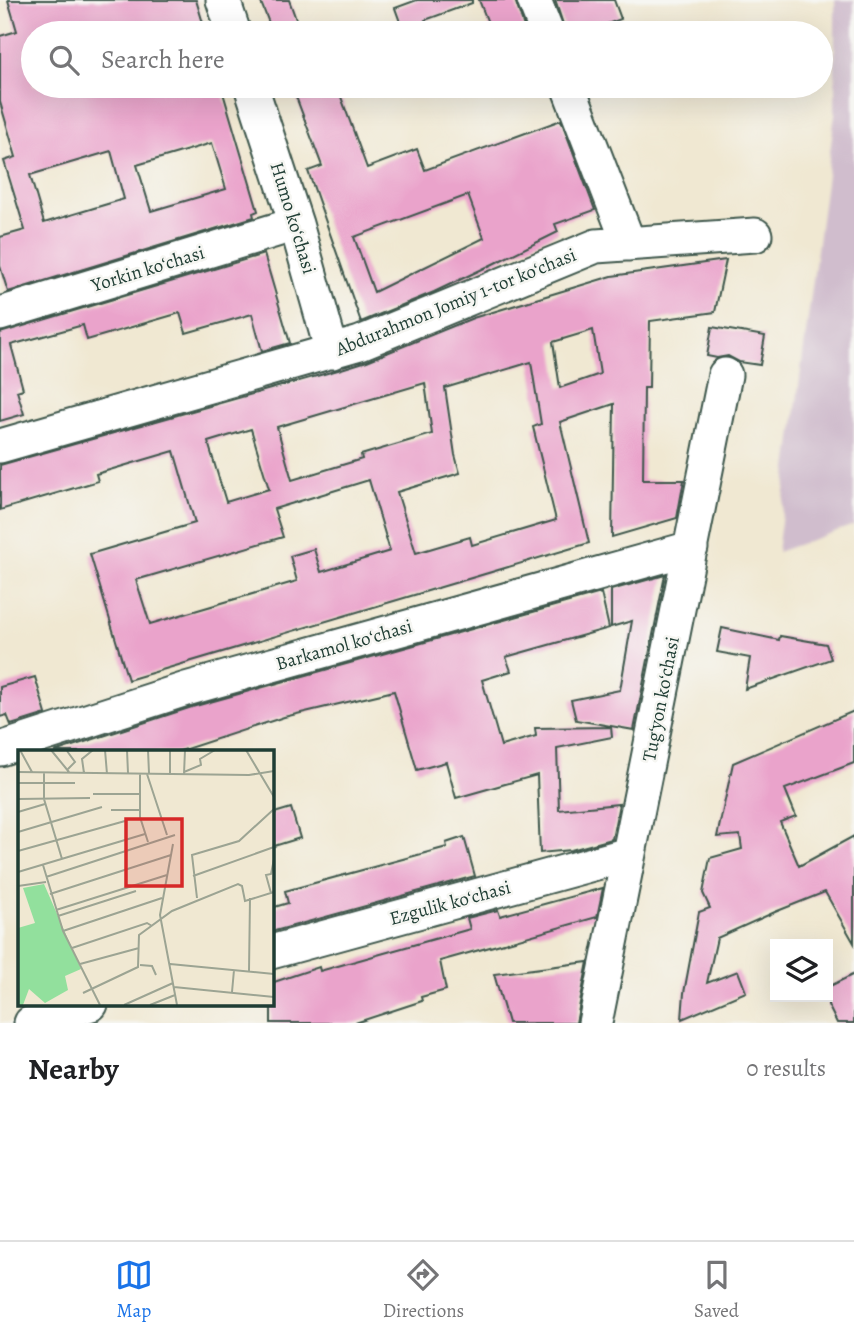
<!DOCTYPE html>
<meta charset="utf-8">
<style>
body{margin:0;font-family:Alegreya,serif;background:#f2f2f2;color:#202124}
.controls{position:absolute;right:21px;bottom:21px;display:grid;overflow:hidden;border-radius:0px;box-shadow:0 7px 28px #0002}
.controls button{width:63px;height:63px;display:grid;place-items:center;padding:0;border:0;border-bottom:2px solid #e0e0e0;background:#fff;color:#202124;font:35px sans-serif}
.list{margin:0;padding:0;list-style:none}
h2{display:flex;justify-content:space-between;align-items:center;height:91px;margin:0;padding:0 28px;font-size:30px}
h2 small{font-size:23px;font-weight:400;color:#757577}
.icon{flex:none;width:38px;height:38px;fill:none;stroke:currentColor;stroke-width:2;stroke-linecap:round;stroke-linejoin:round}
.map{position:relative;flex:none;width:854px;height:1023px;overflow:hidden}
.search{position:absolute;background:#fff;box-shadow:0 7px 28px #0002;left:21px;right:21px;top:21px;height:77px;display:flex;align-items:center;gap:18px;box-sizing:border-box;padding:0 24px;border-radius:38px;color:#757577;font-size:26px}
.sheet{height:217px;background:#fff}
nav{display:flex;justify-content:space-around;align-items:center;box-sizing:border-box;height:98px;border-top:2px solid #e0e0e0;background:#fff;font-size:19px;color:#757577}
nav a{display:grid;justify-items:center;gap:4px}
nav .on{color:#1a73e8}
.map>svg:first-child{display:block}
.industrial{fill:#d0bdcd}
.building{fill:#eaa3cb;fill-rule:evenodd}
.lines{fill:none;stroke-linecap:round;stroke-linejoin:round}
.minor-casing{stroke:#3e574c;stroke-width:37}
.minor{stroke:#fff;stroke-width:33}
.labels{text-anchor:middle;dominant-baseline:central;stroke-width:5;stroke-linejoin:round;paint-order:stroke}
.street-label{font-size:19px;fill:#1f3d34;stroke:#f6f6f2}
.inset-road{fill:none;stroke:#9ca493;stroke-width:2}
.view{fill:#d62828;fill-opacity:0.15;stroke:#d62828;stroke-width:3.5}
.inset-edge{fill:none;stroke:#1f3d34;stroke-width:3.5}
</style>
<div class="map">
<svg width="854" height="1023" viewBox="0 0 854 1023">
<rect width="100%" height="100%" fill="#f6f6f2"/>
<filter id="ink" filterUnits="userSpaceOnUse"><feTurbulence type="fractalNoise" baseFrequency=".0143" numOctaves="2"/><feDisplacementMap in="SourceGraphic" scale="14" xChannelSelector="R" yChannelSelector="G"/><feConvolveMatrix kernelMatrix="1 2 1 2 8 2 1 2 1" color-interpolation-filters="sRGB"/></filter>
<filter id="wash" filterUnits="userSpaceOnUse"><feTurbulence type="fractalNoise" baseFrequency=".00686" numOctaves="4" result="noise"/><feDisplacementMap in="SourceGraphic" scale="28" xChannelSelector="R" yChannelSelector="G"/><feGaussianBlur stdDeviation="1.57" result="paint"/><feColorMatrix in="noise" values="0 0 0 0 0 0 0 0 0 0 0 0 0 0 0 0 0 1.4 0 .05"/><feComposite in="paint" operator="in"/></filter>
<g filter="url(#wash)">
<rect width="100%" height="100%" fill="#f0e8d2"/>
<path class="industrial" d="M 835,0 L 854,0 L 854,525 L 777,552 L 835,114 Z"/>
<g id="blocks">
<path class="building" d="M 8,0 L 196,0 L 206,33 L 33,33 L 33,86 L 221,86 L 258,211 L 253,213 L 254,217 L 8,292 L 0,266 L 0,237 L 25,230 L 4,161 L 16,157 L 0,102 L 0,36 L 17,31 ZM 212,143 L 226,189 L 151,211 L 137,165 ZM 111,151 L 124,199 L 44,223 L 30,175 Z
M 260,0 L 289,0 L 301,33 L 273,33 Z
M 417,0 L 472,0 L 472,3 L 425,20 L 430,33 L 404,33 L 395,8 Z
M 479,0 L 515,0 L 526,33 L 492,33 Z
M 555,0 L 614,0 L 621,19 L 583,33 L 566,33 Z
M 292,86 L 337,86 L 367,168 L 417,149 L 425,170 L 561,120 L 595,210 L 555,224 L 558,232 L 493,264 L 434,292 L 361,322 L 308,171 L 322,166 ZM 468,195 L 484,238 L 374,292 L 354,237 Z
M 264,254 L 290,343 L 262,351 L 252,314 L 186,333 L 180,313 L 87,340 L 83,325 L 11,345 L 23,389 L 17,391 L 24,414 L 0,421 L 0,333 Z
M 726,260 L 715,312 L 650,321 L 649,388 L 644,388 L 643,480 L 684,480 L 677,518 L 612,537 L 614,404 L 560,422 L 589,543 L 128,680 L 90,554 L 195,523 L 174,451 L 96,474 L 98,481 L 0,510 L 0,465 L 338,370 L 367,361 L 473,318 L 612,276 ZM 593,330 L 600,374 L 560,388 L 553,342 ZM 531,362 L 541,424 L 533,427 L 556,520 L 472,545 L 470,537 L 416,553 L 397,492 L 460,473 L 455,455 L 445,388 ZM 425,383 L 432,434 L 361,455 L 362,459 L 292,480 L 277,427 ZM 251,429 L 269,489 L 226,502 L 208,442 ZM 369,480 L 390,551 L 321,572 L 314,549 L 290,556 L 297,581 L 150,624 L 136,580 L 283,537 L 274,509 Z
M 712,327 L 765,336 L 760,365 L 739,362 L 728,356 L 717,358 L 707,356 Z
M 665,575 L 634,730 L 576,720 L 571,700 L 620,690 L 632,621 L 611,627 L 611,590 Z
M 601,593 L 609,628 L 506,657 L 511,671 L 482,680 L 501,746 L 536,736 L 535,728 L 611,727 L 612,737 L 557,748 L 559,810 L 619,804 L 612,839 L 571,850 L 540,853 L 537,775 L 456,798 L 446,762 L 417,770 L 394,691 L 284,717 L 177,752 L 54,752 L 192,707 Z
M 722,628 L 779,640 L 780,636 L 826,644 L 831,659 L 745,689 L 750,658 L 717,652 Z
M 35,677 L 46,714 L 11,725 L 7,715 L 0,717 L 0,687 Z
M 854,711 L 854,763 L 785,789 L 796,816 L 780,822 L 799,866 L 854,836 L 854,943 L 825,892 L 775,912 L 717,938 L 707,983 L 738,971 L 746,992 L 682,1019 L 684,993 L 699,912 L 710,908 L 703,893 L 710,858 L 742,849 L 740,835 L 717,837 L 733,763 Z
M 291,808 L 300,838 L 271,847 L 271,814 Z
M 464,837 L 475,876 L 271,932 L 271,908 L 288,903 L 285,891 L 447,847 L 446,843 Z
M 603,888 L 597,917 L 440,961 L 446,990 L 421,997 L 422,1001 L 355,1023 L 271,1023 L 271,983 L 319,967 L 320,971 L 470,929 L 467,918 L 498,910 L 500,916 Z
M 588,962 L 576,1023 L 508,1023 L 494,974 Z
M 854,974 L 854,1023 L 837,1023 L 828,1005 L 828,987 Z"/>
</g>
</g>
<g filter="url(#ink)">
<use href="#blocks" fill-opacity="0" stroke="#3e574c" stroke-width="2"/>
<g class="lines">
<defs>
<path id="minor" d="M 223,0 L 234,33
M 534,0 L 547,33
M 251,86 L 296,224 L 332,352
M 568,86 L 629,244
M 0,314 L 296,224
M 0,446 L 360,343 L 596,246 L 755,235
M 0,749 L 186,689 L 691,548
M 271,952 L 629,854
M 31,1023 L 91,1004
M 595,1023 L 725,375"/>
</defs>
<use href="#minor" class="minor-casing"/>
<use href="#minor" class="minor"/>
</g>
</g>
<g class="labels">
<g class="street-label">
<text transform="translate(293 218) rotate(73)">Humo koʻchasi</text>
<text transform="translate(148 269) rotate(-17)">Yorkin koʻchasi</text>
<text transform="translate(456 302) rotate(-22)">Abdurahmon Jomiy 1-tor koʻchasi</text>
<text transform="translate(344 645) rotate(-16)">Barkamol koʻchasi</text>
<text transform="translate(661 699) rotate(-79)">Tugʻyon koʻchasi</text>
<text transform="translate(450 903) rotate(-15)">Ezgulik koʻchasi</text>
</g>
</g>
<g transform="translate(18 750)">
<rect width="256" height="256" fill="#f0e8d2"/>
<path d="M 26,134 L 63,219 L 47,226 L 50,240 L 27,253 L 11,239 L 5,255 L 0,255 L 0,178 L 17,173 L 5,138 Z" fill="#92e09d"/>
<path class="inset-road" d="M 2,0 L 14,22M 33,0 L 51,22M 87,0 L 89,24M 109,0 L 110,23M 130,0 L 131,23M 152,0 L 152,24M 228,0 L 256,47M 49,1 L 57,12 L 50,19M 0,22 L 231,25 L 256,21M 26,22 L 26,49 L 44,109M 166,22 L 183,15 L 182,9 L 197,0M 66,23 L 64,9 L 75,0M 122,24 L 122,67 L 130,92M 129,24 L 149,85M 166,24 L 167,0M 0,33 L 57,33M 75,44 L 122,44M 0,49 L 72,48M 93,60 L 122,60M 0,62 L 27,54M 0,82 L 84,57M 155,94 L 142,165 L 159,255M 0,101 L 107,71M 25,115 L 45,181 L 82,255M 0,122 L 127,84M 175,126 L 256,97M 28,127 L 157,85M 0,136 L 28,132M 253,143 L 248,125 L 253,124 L 256,109M 32,144 L 153,105M 179,148 L 174,105 L 221,91 L 256,59M 38,160 L 149,125M 40,166 L 118,141M 45,181 L 144,148M 54,198 L 129,173 L 134,176M 62,214 L 121,198M 152,214 L 256,224M 122,215 L 134,216 L 138,225M 231,221 L 232,148M 156,237 L 256,247M 214,242 L 216,220M 65,243 L 120,217 L 121,185 L 154,161 L 220,134 L 224,136 L 227,151 L 256,142M 106,255 L 155,233M 132,255 L 157,245"/>
<path class="view" d="M 108,69 L 164,69 L 164,136 L 108,136 Z"/>
<rect width="256" height="256" class="inset-edge"/>
</g>
</svg>
<div class="controls">
<button><svg class="icon" aria-label="layers" viewBox="0 0 24 24"><path d="M12 4l9 5-9 5-9-5zM3 14l9 5 9-5"/></svg></button>
</div>
<div class="search"><svg class="icon" aria-label="search" viewBox="0 0 24 24"><circle cx="10" cy="10" r="6"/><path d="M15 15l6 6"/></svg>Search here</div>
</div>
<section class="sheet">
<h2>Nearby<small>0 results</small></h2>
<ul class="list">
</ul>
</section>
<nav>
<a class="on"><svg class="icon" aria-label="map" viewBox="0 0 24 24"><path d="M3 6l6-2 6 2 6-2v14l-6 2-6-2-6 2zM9 4v14M15 6v14"/></svg>Map</a>
<a><svg class="icon" aria-label="directions" viewBox="0 0 24 24"><path d="M12 3l9 9-9 9-9-9zM9 14v-3h6M13 9l2 2-2 2"/></svg>Directions</a>
<a><svg class="icon" aria-label="saved" viewBox="0 0 24 24"><path d="M7 4h10v16l-5-4-5 4z"/></svg>Saved</a>
</nav>
